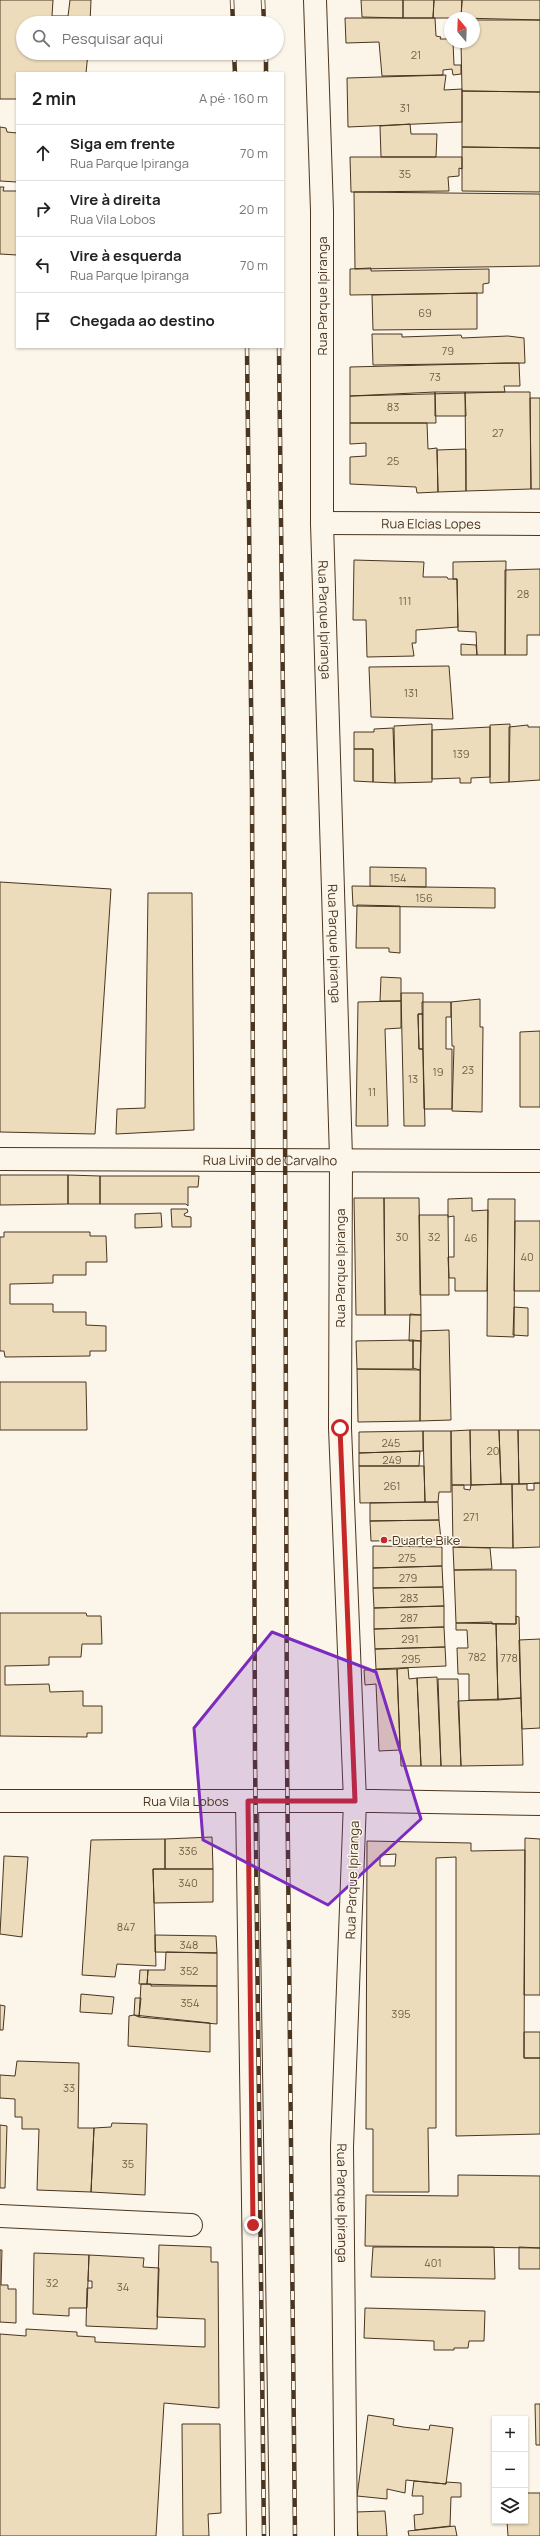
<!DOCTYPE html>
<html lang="pt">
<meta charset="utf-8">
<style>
body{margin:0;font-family:Manrope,sans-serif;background:#f6f6f6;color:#222}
.controls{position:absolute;right:12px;bottom:12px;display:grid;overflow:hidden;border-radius:0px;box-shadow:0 1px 3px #0004}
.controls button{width:36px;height:36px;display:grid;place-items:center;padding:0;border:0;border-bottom:1px solid #e0e0e0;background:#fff;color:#222;font:20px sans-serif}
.compass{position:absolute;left:444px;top:12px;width:36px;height:36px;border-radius:50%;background:#fff;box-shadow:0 1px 3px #0004;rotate:341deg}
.stop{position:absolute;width:12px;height:12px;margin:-9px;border:3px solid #c62828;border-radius:50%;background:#fff}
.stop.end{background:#c62828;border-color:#fff;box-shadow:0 1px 4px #0008}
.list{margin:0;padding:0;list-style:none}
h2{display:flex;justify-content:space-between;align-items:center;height:52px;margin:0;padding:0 16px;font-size:17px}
h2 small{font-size:13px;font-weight:400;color:#767676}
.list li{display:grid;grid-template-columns:26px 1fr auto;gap:12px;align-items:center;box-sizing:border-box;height:56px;padding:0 16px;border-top:1px solid #e0e0e0}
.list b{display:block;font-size:15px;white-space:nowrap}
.list p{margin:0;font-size:13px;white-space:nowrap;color:#767676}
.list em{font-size:13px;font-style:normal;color:#767676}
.icon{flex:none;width:22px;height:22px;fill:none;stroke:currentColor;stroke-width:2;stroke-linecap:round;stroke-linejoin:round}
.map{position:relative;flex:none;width:540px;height:2536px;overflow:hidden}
.search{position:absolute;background:#fff;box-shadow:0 1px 3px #0004;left:16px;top:16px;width:268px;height:44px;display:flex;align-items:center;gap:10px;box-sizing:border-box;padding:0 14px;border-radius:22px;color:#767676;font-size:15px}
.panel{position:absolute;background:#fff;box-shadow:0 1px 3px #0004;left:16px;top:72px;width:268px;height:276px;border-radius:0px}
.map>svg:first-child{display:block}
.building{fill:#ecdcbc;stroke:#4a3520;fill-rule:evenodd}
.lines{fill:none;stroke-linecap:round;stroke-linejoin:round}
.street-casing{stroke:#4a3520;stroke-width:24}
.street{stroke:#fbf6e9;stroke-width:22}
.rail-casing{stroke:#4a3520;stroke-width:4.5}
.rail{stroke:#fbf6e9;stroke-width:3;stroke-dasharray:9;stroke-linecap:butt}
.route{stroke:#c62828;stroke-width:5}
.marked{fill:#7b2cbf;fill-opacity:0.2;stroke:#7b2cbf;stroke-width:3;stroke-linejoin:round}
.poi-dot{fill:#c62828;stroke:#fbf6e9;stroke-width:1.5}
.labels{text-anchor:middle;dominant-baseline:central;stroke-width:3;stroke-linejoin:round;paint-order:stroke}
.number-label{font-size:11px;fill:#725f47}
.street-label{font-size:13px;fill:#4a3520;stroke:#fbf6e9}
.poi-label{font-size:13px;fill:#4a3520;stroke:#fbf6e9;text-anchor:start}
</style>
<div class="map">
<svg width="540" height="2536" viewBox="0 0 540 2536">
<rect width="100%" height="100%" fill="#fbf6e9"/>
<path class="building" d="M 0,0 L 53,0 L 52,16 L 68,16 L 70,0 L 91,0 L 90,23 L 23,23 L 23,53 L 88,53 L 86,73 L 17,73 L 17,99 L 0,99 Z
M 361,0 L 403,0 L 403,18 L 362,17 Z
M 403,0 L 434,0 L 433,18 L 403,18 Z
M 434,0 L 462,0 L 461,18 L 433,18 Z
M 462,0 L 540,0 L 540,20 L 461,18 Z
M 345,18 L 435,18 L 436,36 L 441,37 L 440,39 L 450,39 L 450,42 L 453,42 L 454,65 L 461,65 L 461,74 L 453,75 L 452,69 L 443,70 L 443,75 L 382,76 L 379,42 L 346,43 Z
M 474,20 L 540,20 L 540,92 L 462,91 L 461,42 L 474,42 Z
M 446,75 L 444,90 L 462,89 L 462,122 L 348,127 L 347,78 Z
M 462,91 L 540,92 L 540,148 L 462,147 Z
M 410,124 L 411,134 L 437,134 L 436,157 L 381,157 L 380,126 Z
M 0,127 L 6,128 L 7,132 L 17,133 L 17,182 L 0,181 Z
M 462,147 L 540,148 L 540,192 L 462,191 Z
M 350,157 L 462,157 L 462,169 L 459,168 L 459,176 L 448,177 L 449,191 L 351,192 Z
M 0,187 L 4,187 L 3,191 L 17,191 L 17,255 L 0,254 Z
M 354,192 L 540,194 L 540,266 L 355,269 Z
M 371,268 L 371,271 L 489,269 L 489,283 L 483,284 L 483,293 L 350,295 L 350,269 Z
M 477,293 L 477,329 L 373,330 L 372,295 Z
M 372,334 L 402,334 L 402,337 L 461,335 L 462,338 L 508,336 L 524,338 L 525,363 L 373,365 Z
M 506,363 L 519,363 L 520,386 L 504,386 L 505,392 L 350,396 L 350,367 Z
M 435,392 L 465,392 L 466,416 L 435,416 Z
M 435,392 L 436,423 L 350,423 L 350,396 Z
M 465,392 L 530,392 L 531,489 L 466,491 Z
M 530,398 L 540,398 L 540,489 L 531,489 Z
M 350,423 L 427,423 L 428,449 L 437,448 L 438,492 L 417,493 L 416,487 L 350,484 L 350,457 L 366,456 L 366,443 L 350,444 Z
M 466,449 L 466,491 L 438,492 L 437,450 Z
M 354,560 L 424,562 L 423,577 L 447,577 L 448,579 L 457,579 L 458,627 L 416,630 L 416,643 L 412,643 L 414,656 L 367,657 L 366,620 L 353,620 Z
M 506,561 L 505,655 L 477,655 L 476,632 L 458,631 L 457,579 L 453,579 L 453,562 Z
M 540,569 L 540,635 L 527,635 L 527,655 L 505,655 L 505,570 Z
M 461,644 L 476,645 L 477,655 L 461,655 Z
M 449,666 L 453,719 L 371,717 L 369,667 Z
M 432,724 L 432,782 L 395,783 L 394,726 Z
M 510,724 L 509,782 L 490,783 L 490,725 Z
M 528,725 L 528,727 L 540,727 L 540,780 L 509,782 L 509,727 Z
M 490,727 L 490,777 L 471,778 L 471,783 L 460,783 L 460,778 L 432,779 L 432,730 Z
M 393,728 L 395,783 L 373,782 L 373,749 L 354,749 L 354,732 L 374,732 L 374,729 Z
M 354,749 L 373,749 L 373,782 L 354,781 Z
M 370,867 L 426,868 L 426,887 L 370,886 Z
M 0,882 L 111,889 L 95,1134 L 0,1132 Z
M 352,886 L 495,888 L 495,908 L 353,906 Z
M 148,893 L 192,893 L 194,1130 L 116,1134 L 117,1109 L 145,1108 Z
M 357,905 L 400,906 L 400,953 L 389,952 L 389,948 L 356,948 Z
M 381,977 L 401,978 L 401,1001 L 380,1001 Z
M 401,993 L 423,993 L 423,1014 L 418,1014 L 419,1049 L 423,1049 L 425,1126 L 404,1126 Z
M 480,999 L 480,1027 L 483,1027 L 482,1112 L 452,1111 L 454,1046 L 452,1046 L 451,1002 Z
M 401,1001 L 401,1028 L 385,1029 L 388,1126 L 356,1126 L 358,1002 Z
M 422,1002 L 451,1002 L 451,1017 L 446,1017 L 446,1049 L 452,1049 L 452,1109 L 424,1109 Z
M 418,1014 L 423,1014 L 423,1049 L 419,1049 Z
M 540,1031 L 540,1107 L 520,1107 L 520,1032 Z
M 0,1175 L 68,1175 L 68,1204 L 0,1205 Z
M 68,1175 L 100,1176 L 100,1204 L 68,1204 Z
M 100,1176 L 199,1176 L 198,1187 L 188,1187 L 188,1206 L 186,1204 L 100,1204 Z
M 354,1198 L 384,1198 L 385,1315 L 356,1315 Z
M 384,1198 L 419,1198 L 421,1315 L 385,1315 Z
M 472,1198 L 472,1211 L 488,1210 L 487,1291 L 455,1291 L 455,1278 L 449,1278 L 448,1257 L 454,1257 L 454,1216 L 448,1217 L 448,1199 Z
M 488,1199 L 515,1199 L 514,1337 L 487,1336 Z
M 171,1209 L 187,1209 L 188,1212 L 184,1214 L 185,1216 L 191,1217 L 191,1227 L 172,1227 Z
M 161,1213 L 162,1227 L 135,1228 L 135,1214 Z
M 419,1215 L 448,1215 L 449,1295 L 420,1295 Z
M 515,1221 L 540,1221 L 540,1291 L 514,1291 Z
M 4,1232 L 90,1232 L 90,1236 L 106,1236 L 107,1262 L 86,1262 L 86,1275 L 53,1275 L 53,1283 L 10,1284 L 10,1304 L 53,1304 L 53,1312 L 86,1312 L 86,1325 L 106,1326 L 106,1351 L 90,1351 L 90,1356 L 5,1357 L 4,1351 L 0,1351 L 0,1237 L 4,1237 Z
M 514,1307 L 528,1308 L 528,1336 L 513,1335 Z
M 410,1314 L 421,1315 L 421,1341 L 409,1341 Z
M 449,1330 L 451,1420 L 420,1421 L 421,1331 Z
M 413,1340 L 421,1341 L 420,1370 L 413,1368 Z
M 413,1340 L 413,1369 L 357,1369 L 356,1341 Z
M 357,1369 L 420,1370 L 420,1421 L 358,1422 Z
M 0,1382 L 86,1382 L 87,1430 L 0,1430 Z
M 470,1430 L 499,1430 L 501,1484 L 471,1485 Z
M 470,1430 L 471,1485 L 452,1485 L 451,1431 Z
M 499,1430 L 518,1430 L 519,1484 L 501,1484 Z
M 518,1430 L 540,1430 L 540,1483 L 519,1484 Z
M 423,1431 L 423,1451 L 359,1453 L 359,1432 Z
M 423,1431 L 451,1431 L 451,1492 L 439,1492 L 438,1502 L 425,1502 Z
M 420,1451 L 419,1466 L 359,1466 L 359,1453 Z
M 359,1466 L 424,1466 L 425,1502 L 360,1503 Z
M 534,1483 L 540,1483 L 540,1547 L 513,1548 L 512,1484 L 527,1484 L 527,1490 L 534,1490 Z
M 512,1484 L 513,1548 L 453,1547 L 452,1485 L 464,1485 L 464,1489 L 470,1490 L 471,1485 Z
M 438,1502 L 439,1520 L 370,1521 L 370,1503 Z
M 439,1520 L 441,1540 L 371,1541 L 370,1521 Z
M 373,1546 L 442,1547 L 442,1566 L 373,1568 Z
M 453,1547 L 490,1548 L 492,1569 L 454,1570 Z
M 442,1566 L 443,1587 L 373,1588 L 373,1568 Z
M 454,1570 L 516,1570 L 516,1624 L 456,1623 Z
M 443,1587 L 444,1606 L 374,1608 L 373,1588 Z
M 444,1606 L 444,1627 L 374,1629 L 374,1608 Z
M 0,1613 L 86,1613 L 87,1616 L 101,1616 L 102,1644 L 82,1644 L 81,1657 L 49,1657 L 49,1665 L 5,1666 L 5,1685 L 49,1684 L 50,1692 L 83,1691 L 83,1706 L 102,1706 L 102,1733 L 87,1733 L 87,1737 L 0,1736 Z
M 516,1616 L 519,1617 L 521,1698 L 498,1700 L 496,1624 L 516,1624 Z
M 492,1622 L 492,1624 L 496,1624 L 498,1700 L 469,1700 L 469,1674 L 458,1674 L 457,1648 L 468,1648 L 467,1630 L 456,1630 L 456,1623 Z
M 444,1627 L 445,1647 L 375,1649 L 374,1629 Z
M 540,1639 L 540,1728 L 522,1729 L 519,1640 Z
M 445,1647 L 446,1666 L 376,1669 L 375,1649 Z
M 408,1668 L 409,1679 L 417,1678 L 421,1766 L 401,1766 L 397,1669 Z
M 397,1669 L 400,1750 L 379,1751 L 376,1684 L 365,1685 L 364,1670 Z
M 437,1677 L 441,1766 L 421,1766 L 417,1678 Z
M 438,1679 L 458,1679 L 461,1766 L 441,1766 Z
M 521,1698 L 523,1765 L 461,1766 L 458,1701 Z
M 212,1837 L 213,1869 L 165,1869 L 165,1839 Z
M 525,1838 L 540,1839 L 540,1995 L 524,1995 Z
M 165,1839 L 165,1869 L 153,1869 L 156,1966 L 117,1964 L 115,1977 L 82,1975 L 91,1840 Z
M 367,1841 L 471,1843 L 471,1851 L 525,1850 L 524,2058 L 540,2058 L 540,2134 L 456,2136 L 456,1857 L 436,1858 L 436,2128 L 428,2128 L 429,2192 L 373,2192 L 373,2129 L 366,2129 ZM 396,1854 L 395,1866 L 380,1866 L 380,1855 Z
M 4,1856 L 28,1857 L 22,1937 L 0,1934 Z
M 153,1869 L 213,1869 L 213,1902 L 154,1903 Z
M 155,1935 L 216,1936 L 217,1953 L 155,1952 Z
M 166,1952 L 217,1953 L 217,1986 L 151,1986 L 151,1984 L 147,1984 L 148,1970 L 165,1970 Z
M 140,1970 L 148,1970 L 147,1984 L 139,1984 Z
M 141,1984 L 217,1986 L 217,2024 L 139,2017 Z
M 81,1994 L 114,1997 L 112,2014 L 80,2012 Z
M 135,1998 L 141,1998 L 139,2017 L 134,2015 Z
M 0,2005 L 5,2006 L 3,2030 L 0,2030 Z
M 134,2015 L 210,2023 L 210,2052 L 128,2046 L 129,2016 Z
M 524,2032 L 540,2032 L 540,2058 L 524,2058 Z
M 17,2061 L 79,2063 L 78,2128 L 94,2128 L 91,2192 L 37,2190 L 39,2129 L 22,2129 L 22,2117 L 15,2117 L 15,2099 L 0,2098 L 0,2075 L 15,2076 Z
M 112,2123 L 147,2124 L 145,2195 L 91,2192 L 94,2128 L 111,2127 Z
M 0,2125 L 7,2126 L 5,2188 L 0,2188 Z
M 458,2175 L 540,2176 L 540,2248 L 365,2246 L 366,2195 L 458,2196 Z
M 159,2245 L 211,2247 L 211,2262 L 218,2262 L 219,2408 L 164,2403 L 156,2536 L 0,2536 L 0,2334 L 26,2336 L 26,2329 L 77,2332 L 77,2336 L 95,2337 L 95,2342 L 205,2347 L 205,2319 L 157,2317 Z
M 373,2247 L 494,2247 L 495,2279 L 371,2277 Z
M 519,2247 L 540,2248 L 540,2269 L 519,2269 Z
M 0,2250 L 2,2250 L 1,2285 L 8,2285 L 8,2289 L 16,2289 L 16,2323 L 0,2322 Z
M 34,2253 L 89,2255 L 87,2308 L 69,2308 L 69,2316 L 33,2314 Z
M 89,2255 L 144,2258 L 143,2267 L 159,2268 L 157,2329 L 86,2326 L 87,2288 L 92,2288 L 92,2281 L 88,2281 Z
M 365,2308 L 485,2311 L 484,2341 L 469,2341 L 468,2348 L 454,2348 L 454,2350 L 434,2350 L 434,2341 L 364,2338 Z
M 535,2404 L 540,2404 L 540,2445 L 536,2445 Z
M 368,2415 L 394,2419 L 393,2425 L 403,2427 L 429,2430 L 430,2425 L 453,2428 L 446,2484 L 406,2480 L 405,2493 L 387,2489 L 387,2499 L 357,2496 Z
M 182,2424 L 220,2424 L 221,2513 L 208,2514 L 209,2536 L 183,2536 Z
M 414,2481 L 446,2484 L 446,2482 L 461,2483 L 461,2497 L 451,2497 L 450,2526 L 415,2530 L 414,2515 L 423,2514 L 423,2496 L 412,2496 Z
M 525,2493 L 540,2493 L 540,2536 L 508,2536 L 507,2521 L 525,2521 Z
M 385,2511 L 387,2536 L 358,2536 L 356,2512 Z
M 455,2526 L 457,2536 L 409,2536 L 408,2531 Z"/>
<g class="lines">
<defs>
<g id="street">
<path id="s1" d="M 315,0 L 322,211 L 322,523 L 341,1158 L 340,1428 L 355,1801 L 342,2147 L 346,2536"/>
<path id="s2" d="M 322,523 L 540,524"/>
<path id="s3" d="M 0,1159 L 540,1161"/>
<path id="s4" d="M 0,1801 L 374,1801 L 540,1804"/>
<path d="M 247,1801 L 258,2536"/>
<path d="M 0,2216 L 191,2225"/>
</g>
</defs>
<use href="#street" class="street-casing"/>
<use href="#street" class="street"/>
<defs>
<path id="rail" d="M 232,0 L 233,23
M 263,0 L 264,23
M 234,53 L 235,73
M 266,53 L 266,73
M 247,347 L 252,788 L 255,1757 L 264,2536
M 279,347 L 284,785 L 287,1757 L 295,2536"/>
</defs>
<use href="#rail" class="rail-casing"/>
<use href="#rail" class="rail"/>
</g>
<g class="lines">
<path class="route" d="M 253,2225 L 248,1801 L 355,1801 L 340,1428"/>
</g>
<path class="marked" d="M 272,1632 L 376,1672 L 421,1819 L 328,1905 L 203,1840 L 194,1728 Z"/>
<circle class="poi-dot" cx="384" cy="1540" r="4"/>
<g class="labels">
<g class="number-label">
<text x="416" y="54">21</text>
<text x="405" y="107">31</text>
<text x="405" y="173">35</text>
<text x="425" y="312">69</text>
<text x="448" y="350">79</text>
<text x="435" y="376">73</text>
<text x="393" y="406">83</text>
<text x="498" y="432">27</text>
<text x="393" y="460">25</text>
<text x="523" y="593">28</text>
<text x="405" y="600">111</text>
<text x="411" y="692">131</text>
<text x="461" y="753">139</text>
<text x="398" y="877">154</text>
<text x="424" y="897">156</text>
<text x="468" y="1069">23</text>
<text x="438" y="1071">19</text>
<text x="413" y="1078">13</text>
<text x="372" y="1091">11</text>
<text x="402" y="1236">30</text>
<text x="434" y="1236">32</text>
<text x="471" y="1237">46</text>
<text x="527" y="1256">40</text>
<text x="391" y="1442">245</text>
<text x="493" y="1450">20</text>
<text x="392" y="1459">249</text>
<text x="392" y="1485">261</text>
<text x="471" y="1516">271</text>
<text x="407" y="1557">275</text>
<text x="408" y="1577">279</text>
<text x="409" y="1597">283</text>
<text x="409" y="1617">287</text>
<text x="410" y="1638">291</text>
<text x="477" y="1656">782</text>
<text x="509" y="1657">778</text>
<text x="411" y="1658">295</text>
<text x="188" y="1850">336</text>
<text x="188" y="1882">340</text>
<text x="126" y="1926">847</text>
<text x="189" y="1944">348</text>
<text x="189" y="1970">352</text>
<text x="190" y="2002">354</text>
<text x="401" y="2013">395</text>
<text x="69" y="2087">33</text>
<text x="128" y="2163">35</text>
<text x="433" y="2262">401</text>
<text x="52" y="2282">32</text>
<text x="123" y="2286">34</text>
</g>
<g class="street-label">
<text transform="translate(322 296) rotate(-90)">Rua Parque Ipiranga</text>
<text stroke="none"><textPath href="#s2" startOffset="109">Rua Elcias Lopes</textPath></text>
<text stroke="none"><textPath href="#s1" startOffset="620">Rua Parque Ipiranga</textPath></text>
<text stroke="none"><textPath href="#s1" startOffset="944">Rua Parque Ipiranga</textPath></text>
<text stroke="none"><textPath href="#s3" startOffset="270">Rua Livino de Carvalho</textPath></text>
<text transform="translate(340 1268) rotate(-90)">Rua Parque Ipiranga</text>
<text stroke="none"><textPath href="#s4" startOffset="186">Rua Vila Lobos</textPath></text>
<text transform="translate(352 1880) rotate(-88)">Rua Parque Ipiranga</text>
<text stroke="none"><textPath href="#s1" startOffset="2204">Rua Parque Ipiranga</textPath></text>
</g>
<g class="poi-label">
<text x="392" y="1540">Duarte Bike</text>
</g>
</g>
</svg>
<div class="controls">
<button>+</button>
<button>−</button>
<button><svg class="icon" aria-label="layers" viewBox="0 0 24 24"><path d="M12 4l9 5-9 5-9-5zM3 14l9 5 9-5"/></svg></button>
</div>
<svg class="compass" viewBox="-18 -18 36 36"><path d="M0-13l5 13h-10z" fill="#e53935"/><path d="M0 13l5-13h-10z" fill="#767676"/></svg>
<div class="stop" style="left:340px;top:1428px"></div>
<div class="stop end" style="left:253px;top:2225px"></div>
<div class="search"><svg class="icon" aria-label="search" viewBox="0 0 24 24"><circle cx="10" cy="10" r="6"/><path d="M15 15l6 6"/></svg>Pesquisar aqui</div>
<section class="panel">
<h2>2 min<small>A pé · 160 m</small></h2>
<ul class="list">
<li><svg class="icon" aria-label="ahead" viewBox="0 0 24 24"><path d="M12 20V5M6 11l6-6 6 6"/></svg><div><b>Siga em frente</b><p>Rua Parque Ipiranga</p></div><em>70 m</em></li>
<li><svg class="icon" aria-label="right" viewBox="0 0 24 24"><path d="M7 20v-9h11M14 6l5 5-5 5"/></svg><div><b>Vire à direita</b><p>Rua Vila Lobos</p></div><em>20 m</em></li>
<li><svg class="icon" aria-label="left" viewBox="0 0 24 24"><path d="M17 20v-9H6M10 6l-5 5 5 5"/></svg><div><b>Vire à esquerda</b><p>Rua Parque Ipiranga</p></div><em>70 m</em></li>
<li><svg class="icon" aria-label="arrive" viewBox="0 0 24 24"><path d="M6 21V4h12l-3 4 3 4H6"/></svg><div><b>Chegada ao destino</b></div></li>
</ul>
</section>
</div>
